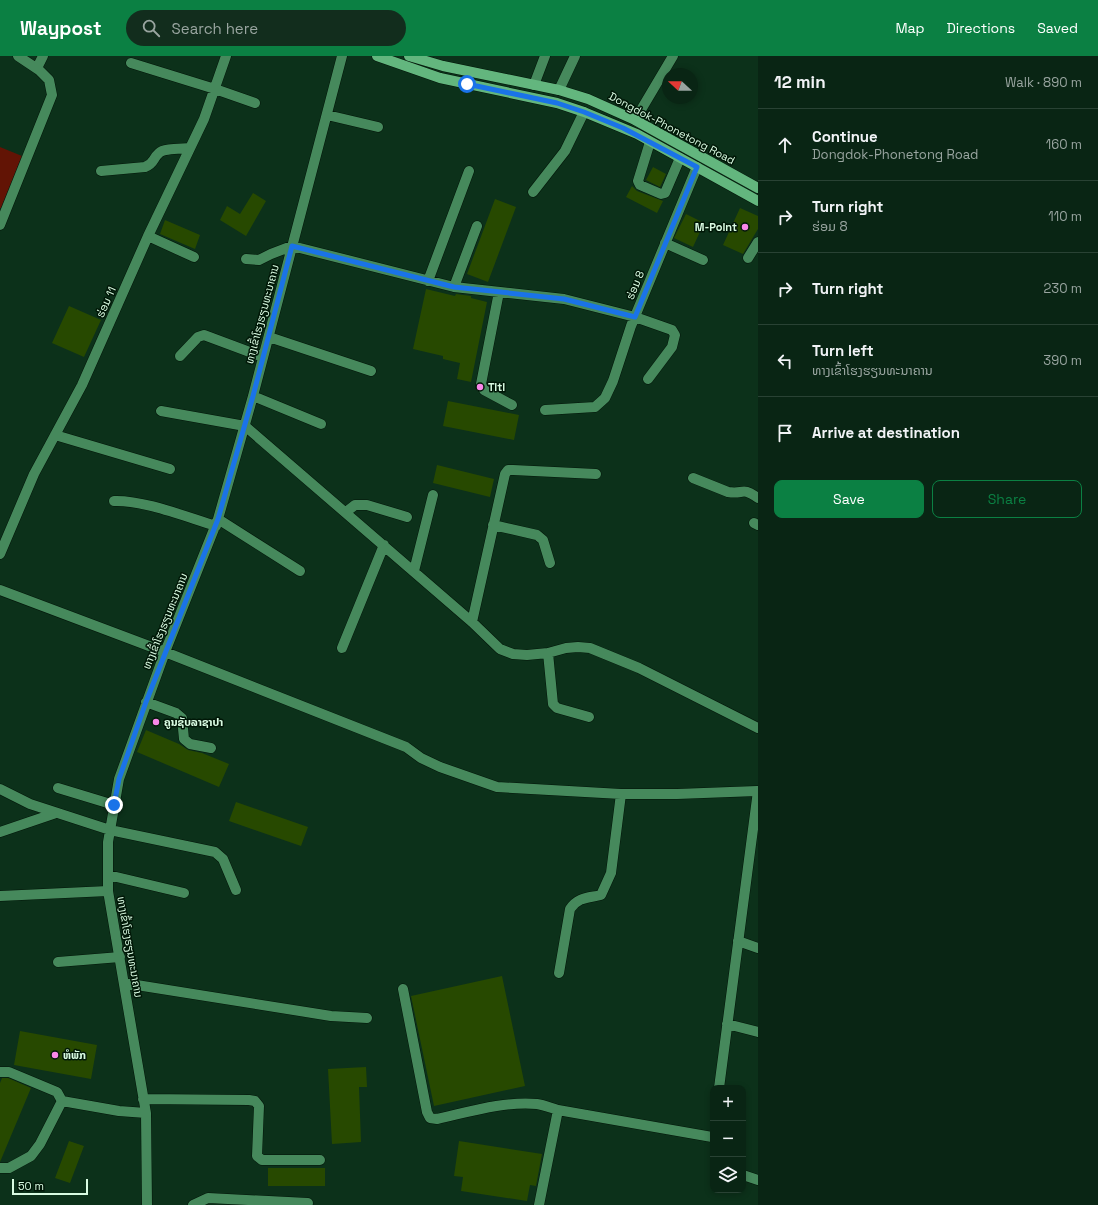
<!DOCTYPE html>
<meta charset="utf-8">
<style>
body{margin:0;font-family:"Space Grotesk","Noto Sans Lao",sans-serif;background:#122d1d;color:#f1f3f6}
.controls{position:absolute;right:12px;bottom:12px;display:grid;overflow:hidden;border-radius:8px;box-shadow:0 2px 6px #0003}
.controls button{width:36px;height:36px;display:grid;place-items:center;padding:0;border:0;border-bottom:1px solid #294234;background:#092514;color:#f1f3f6;font:20px sans-serif}
.compass{position:absolute;left:662px;top:12px;width:36px;height:36px;border-radius:50%;background:#092514;box-shadow:0 2px 6px #0003;rotate:291deg}
.scale{position:absolute;left:12px;bottom:10px;width:76px;box-sizing:border-box;padding-left:4px;border:2px solid #d9fbe2;border-top:0;font-size:11px;line-height:14px;white-space:nowrap;color:#d9fbe2;-webkit-text-stroke:3px #001707;paint-order:stroke}
.stop{position:absolute;width:12px;height:12px;margin:-9px;border:3px solid #1a73e8;border-radius:50%;background:#fff}
.stop.end{background:#1a73e8;border-color:#fff;box-shadow:0 1px 4px #0008}
.list{margin:0;padding:0;list-style:none}
h2{display:flex;justify-content:space-between;align-items:center;height:52px;margin:0;padding:0 16px;font-size:17px}
h2 small{font-size:13px;font-weight:400;color:#99a5a0}
.list li{display:grid;grid-template-columns:26px 1fr auto;gap:12px;align-items:center;box-sizing:border-box;height:72px;padding:0 16px;border-top:1px solid #294234}
.list b{display:block;font-size:15px;white-space:nowrap}
.list p{margin:0;font-size:13px;white-space:nowrap;color:#99a5a0}
.list em{font-size:13px;font-style:normal;color:#99a5a0}
.actions{display:flex;gap:8px;padding:12px 16px}
.actions a{flex:1;padding:9px 0;border:1px solid #0b8043;border-radius:8px;text-align:center;font-size:14px;color:#0b8043}
.actions .main{background:#0b8043;color:#fff}
.icon{flex:none;width:22px;height:22px;fill:none;stroke:currentColor;stroke-width:2;stroke-linecap:round;stroke-linejoin:round}
.map{position:relative;flex:none;width:758px;height:1149px;overflow:hidden}
header{display:flex;align-items:center;gap:24px;box-sizing:border-box;height:56px;padding:0 20px;background:#0b8043;color:#fff}
header strong{font-size:19px}
nav{display:flex;gap:22px;margin-inline-start:auto;font-size:14px}
.search{width:280px;height:36px;background:#122d1d;display:flex;align-items:center;gap:10px;box-sizing:border-box;padding:0 14px;border-radius:22px;color:#99a5a0;font-size:15px}
main{display:flex}
aside{flex:1;background:#092514}
.map>svg:first-child{display:block}
.green{fill:#621405}
.building{fill:#274900}
.lines{fill:none;stroke-linecap:round;stroke-linejoin:round}
.minor-casing{stroke:#031609;stroke-width:11}
.major-casing{stroke:#031609;stroke-width:11}
.minor{stroke:#46895c;stroke-width:10}
.major{stroke:#63b67e;stroke-width:10}
.route{stroke:#1a73e8;stroke-width:5}
.poi-dot{fill:#f987e8;stroke:#001707;stroke-width:1.5}
.labels{text-anchor:middle;dominant-baseline:central;stroke-width:3;stroke-linejoin:round;paint-order:stroke}
.street-label{font-size:11px;fill:#d9fbe2;stroke:#001707}
.poi-label{font-size:11px;font-weight:bold;fill:#d9fbe2;stroke:#001707;text-anchor:start}
</style>
<header>
<strong>Waypost</strong>
<div class="search"><svg class="icon" aria-label="search" viewBox="0 0 24 24"><circle cx="10" cy="10" r="6"/><path d="M15 15l6 6"/></svg>Search here</div>
<nav><a>Map</a><a>Directions</a><a>Saved</a></nav>
</header>
<main>
<div class="map">
<svg width="758" height="1149" viewBox="0 0 758 1149">
<rect width="100%" height="100%" fill="#0c311a"/>
<path class="green" d="M 0,91 L 22,100 L 1,152 L 0,152 Z"/>
<path class="building" d="M 653,111 L 666,118 L 660,131 L 646,124 Z
M 632,130 L 637,135 L 663,145 L 657,157 L 626,141 Z
M 253,137 L 266,145 L 246,180 L 220,164 L 227,150 L 240,158 Z
M 495,143 L 516,151 L 488,226 L 467,218 Z
M 740,152 L 758,160 L 758,173 L 743,198 L 723,189 Z
M 686,158 L 704,167 L 693,191 L 674,182 Z
M 165,164 L 200,179 L 195,193 L 160,178 Z
M 426,233 L 455,240 L 456,238 L 471,240 L 471,242 L 487,246 L 471,326 L 457,323 L 460,307 L 443,303 L 443,300 L 413,293 Z
M 69,250 L 101,264 L 84,301 L 52,287 Z
M 448,345 L 519,359 L 514,384 L 443,370 Z
M 437,409 L 494,423 L 490,441 L 433,427 Z
M 146,674 L 179,688 L 188,694 L 202,697 L 229,708 L 219,731 L 137,696 Z
M 236,746 L 308,771 L 301,790 L 229,765 Z
M 502,920 L 525,1030 L 434,1050 L 411,940 Z
M 20,975 L 97,989 L 91,1023 L 14,1009 Z
M 366,1011 L 367,1031 L 359,1031 L 361,1086 L 332,1088 L 328,1013 Z
M 2,1022 L 8,1022 L 31,1032 L 0,1106 L 0,1027 Z
M 69,1085 L 84,1090 L 70,1127 L 55,1122 Z
M 459,1085 L 542,1098 L 536,1130 L 530,1129 L 527,1145 L 461,1135 L 463,1121 L 454,1120 Z
M 268,1112 L 325,1112 L 325,1130 L 268,1130 Z"/>
<g class="lines">
<defs>
<path id="minor" d="M 131,7 L 215,33 L 255,47
M 37,12 L 43,0
M 534,29 L 545,0
M 559,34 L 575,0
M 327,59 L 378,71
M 635,64 L 673,0
M 650,86 L 638,125 L 640,129 L 661,138 L 665,137 L 680,102
M 101,115 L 145,111 C 155,107 152,103 159,97 C 164,92 183,93 190,92
M 533,136 L 565,95 L 584,56
M 0,169 L 52,39 L 49,24 L 39,14 L 18,0
M 148,180 L 194,201
M 665,187 L 703,204
M 748,202 L 758,186
M 246,203 L 259,204 L 271,198 L 292,190 L 454,231 L 564,243 L 635,261 L 672,274 L 675,279 L 672,291 L 648,323
M 428,225 L 469,115
M 454,231 L 477,170
M 499,236 L 481,328 L 484,334 L 512,349
M 269,281 L 371,315
M 180,300 L 198,281 L 204,279 L 263,301
M 253,340 L 321,368
M 545,354 L 595,351 L 605,342 L 613,325 L 631,270 L 697,111
M 161,355 L 245,370 L 472,566 L 500,593 L 513,598 L 527,599 L 548,597 L 566,592 L 578,591 L 590,592 L 639,612 L 758,672
M 55,379 L 170,413
M 693,422 L 728,436 C 744,439 741,430 758,442
M 114,445 C 144,444 186,461 216,470
M 346,456 L 355,449 L 367,449 L 407,461
M 218,463 L 300,515
M 754,467 L 758,469
M 493,469 L 537,479 L 543,484 L 550,507
M 0,498 L 34,418 L 82,329 L 148,180 L 204,63 L 226,0
M 414,515 L 433,439
M 0,534 L 165,596 L 406,691 L 421,702 L 440,711 L 497,731 L 621,738 L 677,738 L 757,735
M 472,566 L 505,418 L 508,414 L 513,414 L 596,418
M 342,592 L 384,489
M 548,597 L 553,648 L 557,652 L 589,661
M 146,646 L 176,657 L 182,662 L 184,683 L 190,688 L 211,692
M 58,732 L 114,749
M 0,733 L 30,748 L 110,774 L 215,796 L 223,803 L 236,834
M 0,776 L 56,757
M 108,819 L 184,837
M 0,840 L 108,835
M 738,885 L 758,892
M 58,906 L 120,901
M 559,917 L 570,853 C 578,841 588,842 601,839 L 611,817 L 621,738
M 124,927 L 331,960 L 367,962
M 403,933 L 427,1056 L 430,1062 L 437,1063 C 469,1056 503,1045 537,1048 C 544,1049 551,1052 558,1054 L 539,1149
M 727,968 L 758,976
M 0,1016 L 9,1016 L 57,1036 L 62,1045
M 719,1032 L 758,735
M 143,1043 L 249,1044 L 255,1045 L 259,1050 L 257,1100 L 262,1104 L 320,1104
M 558,1054 L 712,1081
M 0,1112 L 9,1112 L 31,1100 L 40,1088 L 62,1045 L 119,1055 L 146,1057
M 743,1119 L 758,1124
M 147,1149 L 146,1057 L 108,835 L 108,786 L 119,723 L 165,596 L 218,463 L 253,340 L 342,0
M 193,1149 L 208,1142 L 308,1147"/>
<path id="major" d="M 377,0 L 440,22 L 557,47 L 584,56 L 637,78 L 758,145
M 409,0 L 443,10 L 559,34 L 588,43 L 635,64 L 758,132"/>
</defs>
<use href="#minor" class="minor-casing"/>
<use href="#major" class="major-casing"/>
<use href="#minor" class="minor"/>
<use href="#major" class="major"/>
</g>
<g class="lines">
<path class="route" d="M 114,749 L 119,723 L 146,646 L 218,463 L 253,340 L 292,190 L 454,231 L 564,243 L 635,261 L 697,111 L 623,72 L 584,56 L 557,47 L 467,28"/>
</g>
<g class="poi-dot">
<circle cx="745" cy="171" r="4"/>
<circle cx="480" cy="331" r="4"/>
<circle cx="156" cy="666" r="4"/>
<circle cx="55" cy="999" r="4"/>
</g>
<g class="labels">
<g class="street-label">
<text transform="translate(672 72) rotate(28)">Dongdok-Phonetong Road</text>
<text transform="translate(635 229) rotate(-68)">ຮ່ອມ 8</text>
<text transform="translate(106 246) rotate(-66)">ຮ່ອມ 11</text>
<text transform="translate(262 258) rotate(-75)">ທາງເຂົ້າໂຮງຮຽນທະນາຄານ</text>
<text transform="translate(165 565) rotate(-68)">ທາງເຂົ້າໂຮງຮຽນທະນາຄານ</text>
<text transform="translate(130 891) rotate(80)">ທາງເຂົ້າໂຮງຮຽນທະນາຄານ</text>
</g>
<g class="poi-label">
<text x="737" y="171" text-anchor="end">M-Point</text>
<text x="488" y="331">Titi</text>
<text x="164" y="666">ຄູນຊັບລາຊາປາ</text>
<text x="63" y="999">ຫໍພັກ</text>
</g>
</g>
</svg>
<div class="controls">
<button>+</button>
<button>−</button>
<button><svg class="icon" aria-label="layers" viewBox="0 0 24 24"><path d="M12 4l9 5-9 5-9-5zM3 14l9 5 9-5"/></svg></button>
</div>
<svg class="compass" viewBox="-18 -18 36 36"><path d="M0-13l5 13h-10z" fill="#e53935"/><path d="M0 13l5-13h-10z" fill="#99a5a0"/></svg>
<div class="scale">50 m</div>
<div class="stop" style="left:467px;top:28px"></div>
<div class="stop end" style="left:114px;top:749px"></div>
</div>
<aside>
<h2>12 min<small>Walk · 890 m</small></h2>
<ul class="list">
<li><svg class="icon" aria-label="ahead" viewBox="0 0 24 24"><path d="M12 20V5M6 11l6-6 6 6"/></svg><div><b>Continue</b><p>Dongdok-Phonetong Road</p></div><em>160 m</em></li>
<li><svg class="icon" aria-label="right" viewBox="0 0 24 24"><path d="M7 20v-9h11M14 6l5 5-5 5"/></svg><div><b>Turn right</b><p>ຮ່ອມ 8</p></div><em>110 m</em></li>
<li><svg class="icon" aria-label="right" viewBox="0 0 24 24"><path d="M7 20v-9h11M14 6l5 5-5 5"/></svg><div><b>Turn right</b></div><em>230 m</em></li>
<li><svg class="icon" aria-label="left" viewBox="0 0 24 24"><path d="M17 20v-9H6M10 6l-5 5 5 5"/></svg><div><b>Turn left</b><p>ທາງເຂົ້າໂຮງຮຽນທະນາຄານ</p></div><em>390 m</em></li>
<li><svg class="icon" aria-label="arrive" viewBox="0 0 24 24"><path d="M6 21V4h12l-3 4 3 4H6"/></svg><div><b>Arrive at destination</b></div></li>
</ul>
<div class="actions"><a class="main">Save</a><a>Share</a></div>
</aside>
</main>
